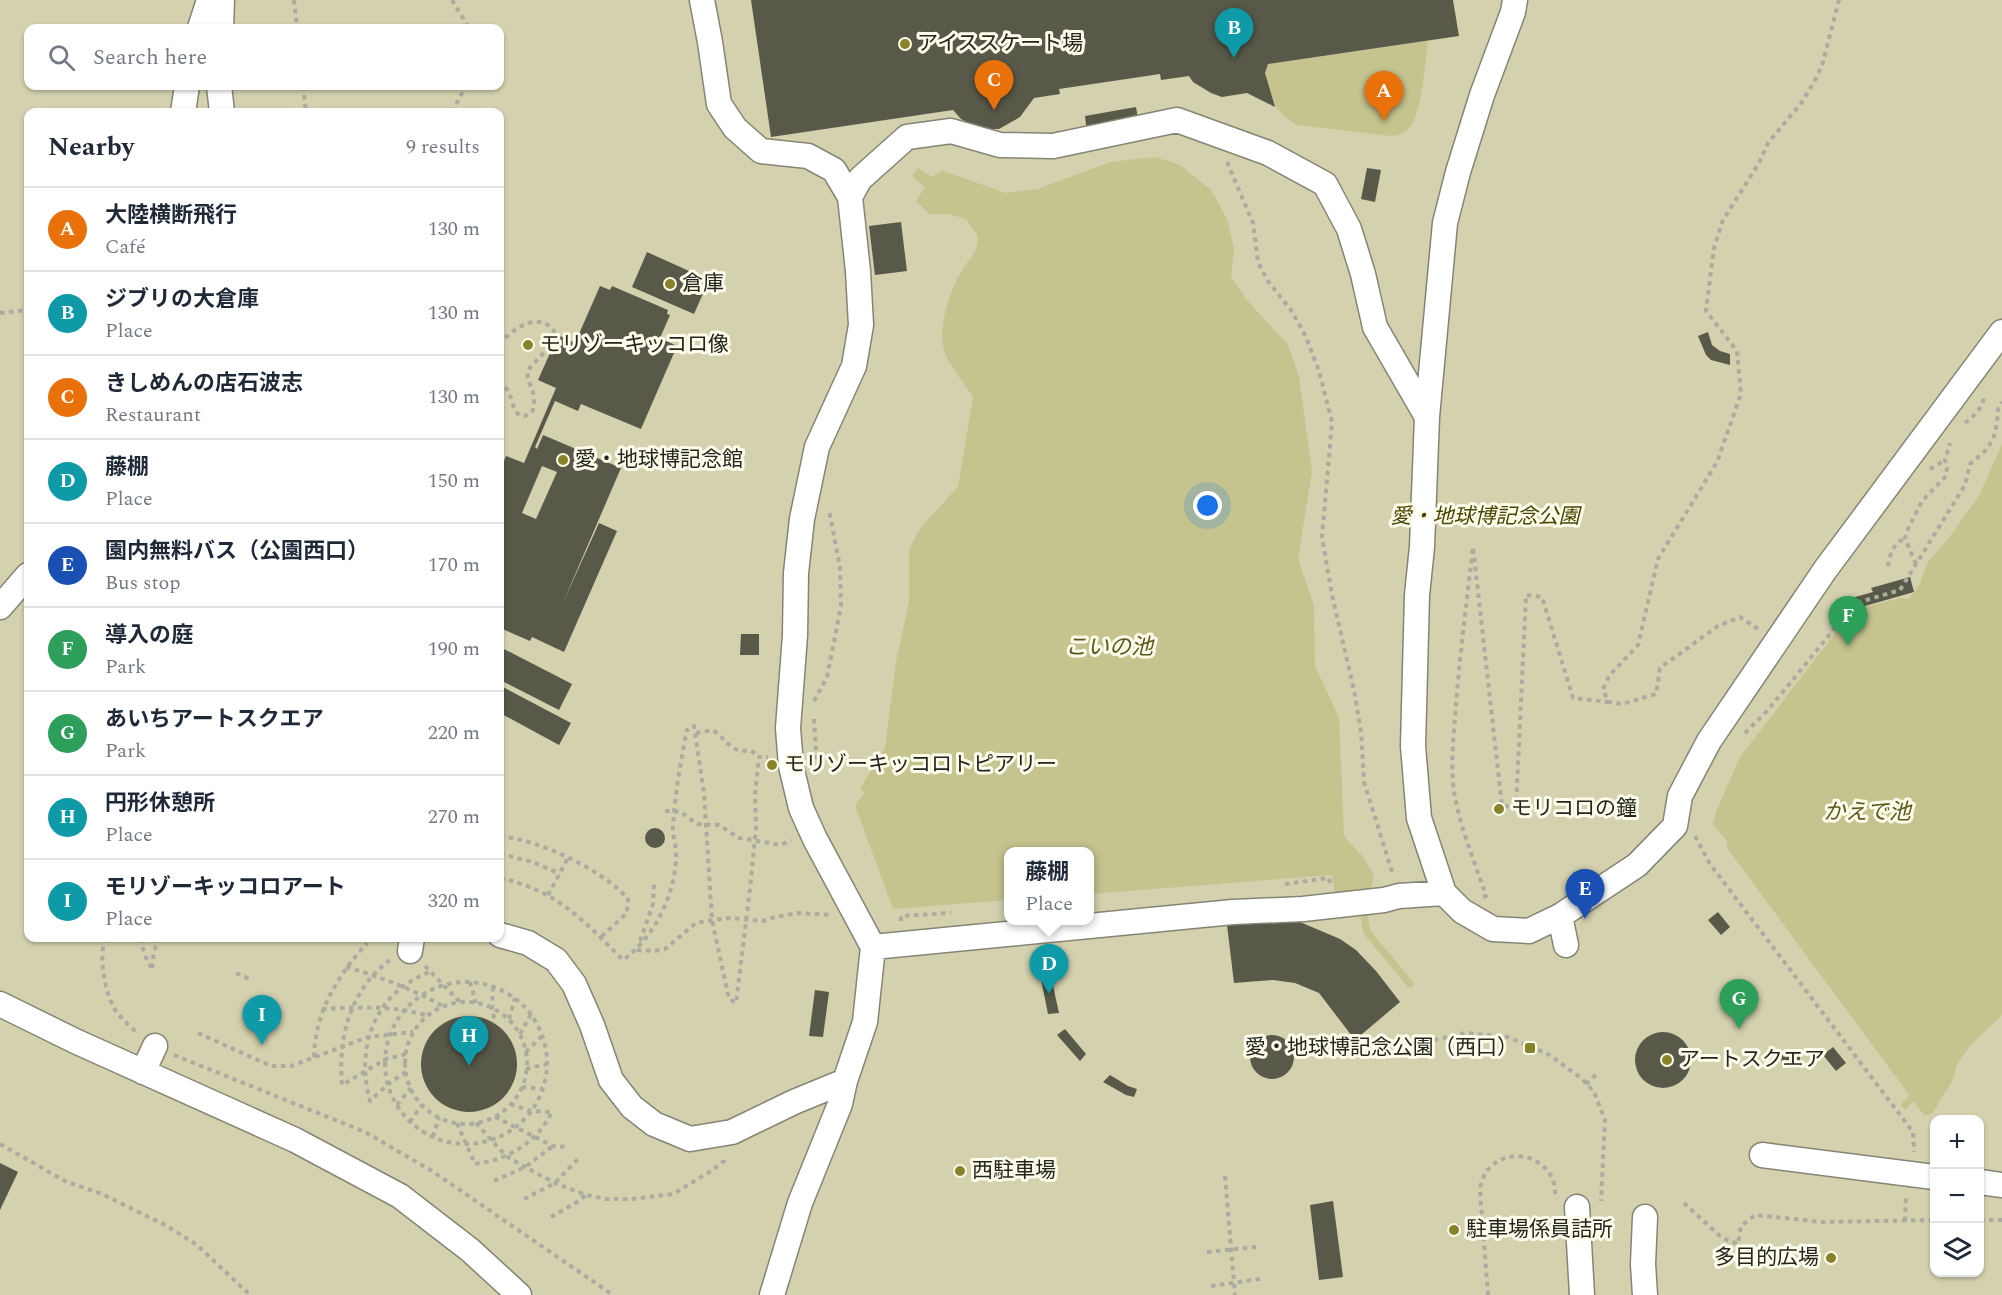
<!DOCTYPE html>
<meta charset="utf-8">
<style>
body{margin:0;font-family:Spectral,"Noto Sans JP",serif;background:#f6f6f7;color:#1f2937}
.controls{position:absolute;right:18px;bottom:18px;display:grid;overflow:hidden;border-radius:12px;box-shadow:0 2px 4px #0004}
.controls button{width:54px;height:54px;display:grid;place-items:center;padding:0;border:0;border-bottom:2px solid #e0e1e3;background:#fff;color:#1f2937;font:30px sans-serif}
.you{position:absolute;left:1208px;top:506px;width:21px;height:21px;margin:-15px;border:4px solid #fff;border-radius:50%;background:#1a73e8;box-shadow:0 0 0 9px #1a73e833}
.badge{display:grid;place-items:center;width:39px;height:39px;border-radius:50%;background:#2563eb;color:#fff;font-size:20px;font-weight:700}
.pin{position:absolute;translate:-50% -50px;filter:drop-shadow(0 2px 3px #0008)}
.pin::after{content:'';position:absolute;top:32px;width:21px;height:18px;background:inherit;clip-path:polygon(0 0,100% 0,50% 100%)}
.popup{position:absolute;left:1004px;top:847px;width:90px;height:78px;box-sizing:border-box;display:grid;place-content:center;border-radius:12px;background:#fff;filter:drop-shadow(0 2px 4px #0005);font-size:20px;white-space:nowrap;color:#747a83}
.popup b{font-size:22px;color:#1f2937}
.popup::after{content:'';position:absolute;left:50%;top:100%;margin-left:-12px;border:12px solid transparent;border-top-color:#fff}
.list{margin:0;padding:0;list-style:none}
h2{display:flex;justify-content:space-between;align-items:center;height:78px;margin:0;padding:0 24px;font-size:26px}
h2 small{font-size:20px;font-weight:400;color:#747a83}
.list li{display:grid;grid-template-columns:39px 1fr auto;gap:18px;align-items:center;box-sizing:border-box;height:84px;padding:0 24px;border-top:2px solid #e0e1e3}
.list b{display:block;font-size:22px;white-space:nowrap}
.list p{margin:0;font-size:20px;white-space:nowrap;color:#747a83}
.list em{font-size:20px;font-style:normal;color:#747a83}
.icon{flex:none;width:33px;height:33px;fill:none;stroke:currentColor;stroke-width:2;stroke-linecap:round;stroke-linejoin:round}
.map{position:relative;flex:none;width:2002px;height:1295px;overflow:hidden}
.search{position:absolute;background:#fff;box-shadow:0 2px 4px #0004;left:24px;top:24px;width:480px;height:66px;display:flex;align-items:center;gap:15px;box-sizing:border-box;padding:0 21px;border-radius:12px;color:#747a83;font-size:22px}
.panel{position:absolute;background:#fff;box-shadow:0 2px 4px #0004;left:24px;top:108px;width:480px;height:834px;border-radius:12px}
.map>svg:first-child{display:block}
.green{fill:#d3d1ae;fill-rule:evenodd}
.water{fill:#c5c38e}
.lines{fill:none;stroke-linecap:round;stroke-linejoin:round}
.stream{stroke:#c5c38e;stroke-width:7}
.building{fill:#59594a;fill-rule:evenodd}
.minor-casing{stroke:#858575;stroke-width:27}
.path{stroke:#acab9f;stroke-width:4;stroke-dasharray:4.5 4.5;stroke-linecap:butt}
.minor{stroke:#fff;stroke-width:24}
.poi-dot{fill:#88832b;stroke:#fdfceb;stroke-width:2}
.labels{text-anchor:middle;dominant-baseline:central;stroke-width:6;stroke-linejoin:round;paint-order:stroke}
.poi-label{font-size:21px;fill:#25251f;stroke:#fdfceb;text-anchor:start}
.park-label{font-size:21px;font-style:italic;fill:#4a4604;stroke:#fdfceb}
.water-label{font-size:22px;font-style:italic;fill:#5b571b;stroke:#fdfceb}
</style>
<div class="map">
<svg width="2002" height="1295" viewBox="0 0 2002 1295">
<rect width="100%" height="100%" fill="#fdfceb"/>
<path class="green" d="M 0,0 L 2002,0 L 2002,1295 L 0,1295 ZM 28,28 L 500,28 L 500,86 L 28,86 ZM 28,112 L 500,112 L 500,938 L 28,938 ZM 1008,852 L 1090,852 L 1090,920 L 1008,920 ZM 1934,1120 L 1980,1120 L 1980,1272 L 1934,1272 Z"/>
<path class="water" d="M 1428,41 C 1425,61 1422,116 1409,129 C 1404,134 1398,135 1392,136 L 1297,125 C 1275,112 1260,90 1268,64 Z
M 1155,157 L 1180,165 L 1211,190 L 1227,219 L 1234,249 L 1231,276 L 1246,299 L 1288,345 L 1299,377 L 1312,471 L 1298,559 L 1314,606 L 1315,666 L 1339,718 L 1344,836 L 1364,858 L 1374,876 L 1370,892 L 1335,894 L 1332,875 L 1090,894 L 1090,852 L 1008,852 L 1008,900 L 893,909 L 855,805 L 865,793 L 860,789 L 885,748 L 896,662 L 909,602 L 909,549 L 922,526 L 958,487 L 973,397 C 965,384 950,367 945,353 C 937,331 949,292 961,272 C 971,254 976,259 978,236 L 966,219 L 948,214 L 930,214 L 916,201 L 925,187 L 912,176 L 918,168 L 932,177 L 943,171 L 1006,193 L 1038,189 L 1110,162 Z
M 2002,444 L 2002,1015 L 1969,1047 L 1957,1064 L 1953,1080 L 1933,1112 L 1929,1115 L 1924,1115 L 1727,848 L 1727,841 L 1713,825 L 1716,812 L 1740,757 L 1843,623 L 1842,620 L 1851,618 L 1851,611 L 1900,598 L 1909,599 L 1920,584 L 1928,562 L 1951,535 L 1979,496 Z"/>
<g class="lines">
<path class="stream" d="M 1362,906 L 1367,932 L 1410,984
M 1905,1105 L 1916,1094"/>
</g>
<path class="building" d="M 751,0 L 1453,0 L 1459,36 L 1268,64 L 1265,73 L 1275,107 L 1247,93 L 1222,97 L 1211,93 L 1193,82 L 1189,76 L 1161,80 L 1160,74 L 1059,89 L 1060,94 L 1034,98 L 1020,117 L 999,129 L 986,129 L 973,125 L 961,119 L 953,110 L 771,137 Z
M 1136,107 L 1139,125 L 1087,133 L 1085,116 Z
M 1367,168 L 1381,170 L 1375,202 L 1361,199 Z
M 901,222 L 907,271 L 875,275 L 869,226 Z
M 647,252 L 709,280 L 694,314 L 632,287 Z
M 600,286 L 610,290 L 612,286 L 668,310 L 667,314 L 670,315 L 660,338 L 677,346 L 641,429 L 581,404 L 578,411 L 555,401 L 535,447 L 537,449 L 543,435 L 621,468 L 562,605 L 599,523 L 617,531 L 564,652 L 532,637 L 530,641 L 500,628 L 500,520 L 504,509 L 500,507 L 500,471 L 506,456 L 524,463 L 556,388 L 538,380 L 558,335 L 575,343 ZM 542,466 L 557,472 L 536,519 L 522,513 Z
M 1708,332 L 1712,345 L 1720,351 L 1730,354 L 1730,365 L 1711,360 L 1706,355 L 1698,336 Z
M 1910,577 L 1914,592 L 1837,614 L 1834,603 L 1873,592 L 1871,588 Z
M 741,634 L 759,634 L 759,655 L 740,655 Z
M 500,647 L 572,684 L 559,710 L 500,680 Z
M 501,686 L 571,723 L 559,745 L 500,713 L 500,689 Z
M645 838a10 10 0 1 1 20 0a10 10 0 1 1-20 0Z
M 1718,912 L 1730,927 L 1721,935 L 1708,920 Z
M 1278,919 L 1300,922 L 1340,939 L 1356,950 L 1376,971 L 1400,1002 L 1355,1040 L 1319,993 L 1295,983 L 1273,980 L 1234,983 L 1227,925 Z
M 1050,972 L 1059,1013 L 1048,1014 L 1040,974 Z
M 815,990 L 829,992 L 823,1037 L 809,1036 Z
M421 1064a48 48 0 1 1 96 0a48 48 0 1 1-96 0Z
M 1065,1029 L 1086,1054 L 1080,1061 L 1057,1035 Z
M1635 1060a28 28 0 1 1 56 0a28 28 0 1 1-56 0Z
M1250 1057a22 22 0 1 1 44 0a22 22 0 1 1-44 0Z
M 1833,1047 L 1846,1063 L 1836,1071 L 1823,1055 Z
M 1782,1053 L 1800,1054 L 1800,1068 L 1781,1067 Z
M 1110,1075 L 1128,1086 L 1137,1089 L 1134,1097 L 1126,1095 L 1103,1082 Z
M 0,1163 L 18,1172 L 0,1210 Z
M 1333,1201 L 1343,1277 L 1319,1280 L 1310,1205 Z
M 1459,1224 L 1459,1235 L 1450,1236 L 1450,1225 Z"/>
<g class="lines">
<defs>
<path id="minor" d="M 702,0 L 710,42 L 719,104 L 735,128 L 761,151 L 808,156 L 834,170 L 850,197 L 858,271 L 861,325 L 854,366 L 817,447 L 802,519 L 796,573 L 795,635 L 788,728 L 791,766 L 801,808 L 815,839 L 873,947
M 200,28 L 209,0
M 221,28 L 222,0
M 219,86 L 222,112
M 183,112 L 187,86
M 850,197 L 860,179 L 907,137 L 951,131 L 1000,145 L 1053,146 L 1177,120 L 1268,153 L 1325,184 L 1349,229 L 1363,274 L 1375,327 L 1427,417
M 0,607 L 28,575
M 1444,893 L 1419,818 L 1413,746 L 1417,595 L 1422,547 L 1427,417 L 1445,223 L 1458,172 L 1482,95 L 1513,12 L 1515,0
M 1560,916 L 1566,945
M 500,935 L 528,943 L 556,960 L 574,984 L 592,1025 L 611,1080 L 632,1107 L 654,1124 L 690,1139 L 732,1132 L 794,1102 L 845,1081
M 410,951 L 412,938
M 0,1004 L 75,1041 L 295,1140 L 400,1196 L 470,1250 L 519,1295
M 143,1072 L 155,1046
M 1762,1155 L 1934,1177
M 1980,1182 L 2002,1185
M 1577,1207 L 1582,1295
M 1645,1217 L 1643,1264 L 1645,1295
M 772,1295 L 800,1203 L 840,1104 L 845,1081 L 865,1022 L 873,947 L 1233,912 L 1303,909 L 1384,900 L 1399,896 L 1444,893 L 1462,911 L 1493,929 L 1529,931 L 1560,916 L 1637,865 L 1675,826 L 1680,796 L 1709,741 L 1825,570 L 2002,332"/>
</defs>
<use href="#minor" class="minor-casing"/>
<path class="path" d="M 294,0 L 297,28
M 452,0 L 469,28
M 303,86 L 306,112
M 452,112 L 466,86
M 1227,162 L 1253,223 L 1258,262 L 1267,280 L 1291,310 L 1305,335 L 1319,371 L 1332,422 L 1322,537 L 1332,595 L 1354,690 L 1361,731 L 1364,782 L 1393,875
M 0,313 L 28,310
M 500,345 C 510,329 540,310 554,331 L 549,347 L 527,371 C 529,390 538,392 532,413 C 515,422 514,406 510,395 C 508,389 502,384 500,378
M 1965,423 C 1974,416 1983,408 1984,396
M 1930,469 L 1945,460
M 1916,564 L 1905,538 L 1906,533 L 1922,501 L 1946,476 L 1947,468 L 1945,460 L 1950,443
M 1888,566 C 1890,554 1893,544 1905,538
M 1758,629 L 1740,617 L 1718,626 L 1660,668 L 1656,694 L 1622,704 L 1608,702 L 1603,689 L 1609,676 L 1638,645 L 1658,559 L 1717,462 L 1741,394 L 1737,351 L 1706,311 L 1714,248 L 1723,220 L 1759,163 L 1768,143 L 1802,102 L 1814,82 L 1822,66 L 1839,0
M 814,701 L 827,677 L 841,606 L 840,567 L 829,510
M 814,719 L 816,751 L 815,760
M 696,733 L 713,730 C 727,740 731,754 750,750 L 759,757
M 1745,733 L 1768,710 L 1835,628 L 1835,619 L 1844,615 L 1843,607 L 1900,590 L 1965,485 L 1970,464 L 1985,451 L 1993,440 L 1997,424 L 1998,409 L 2002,402
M 665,811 L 681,812 L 697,824 L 719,825 L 739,838 L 781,845 L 791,840
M 500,836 C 539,840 602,869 628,899 L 627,913 L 600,938
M 1695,836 L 1710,864 L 1913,1132 L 1914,1152
M 500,854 L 533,862 L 560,874
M 500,878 C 558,891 583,920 623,960 C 654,938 675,895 676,857 C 677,846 672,836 673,825 C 675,795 681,759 687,730 L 694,726 L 704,793 L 712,920 L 729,999 L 736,1003 L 750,889 L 756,828 L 755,794 L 759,757 L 768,757
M 1285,884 L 1329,878 L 1330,884 L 1329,884
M 548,895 L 568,858
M 1483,897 L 1486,896 C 1474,859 1457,822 1453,783 C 1451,757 1454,731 1456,705 C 1460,652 1467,600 1473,547 L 1502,806 L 1516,807 L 1526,595 L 1542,597 L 1573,698 L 1608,702
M 901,921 L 901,916 L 951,913
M 105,938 C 99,957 104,990 114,1008 C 119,1017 130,1026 137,1033
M 143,938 C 141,949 146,959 152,968
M 640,941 L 653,904 L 654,884
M 637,950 L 653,951 L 665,949 L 696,923 L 712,920 L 730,918 L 763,921 L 775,917 L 799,913 L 831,915
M 390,960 C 350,990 338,1037 342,1085 L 386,1059 L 406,1054
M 425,966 L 460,1002
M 346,967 C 381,977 411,989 443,1006
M 152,968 L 154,951 L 160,938
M 236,973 L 250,979
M 470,982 L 476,1003
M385 1063a81 81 0 1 1 162 0a81 81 0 1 1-162 0Z
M 493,987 L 492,1008 L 495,1023
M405 1063a61 61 0 1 1 122 0a61 61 0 1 1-122 0Z
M 322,1009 C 358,1007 394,1005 428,1016
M 509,1019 L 515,998
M 198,1033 L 271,1066 L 291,1066 L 368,1037 L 413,1032
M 520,1034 L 531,1014
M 1425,1042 L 1466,1033 L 1508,1037 L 1548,1054 L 1581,1078 L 1594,1092 L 1605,1120 L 1601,1201
M 526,1052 L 542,1036
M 174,1055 L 365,1132 L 432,1171 L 613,1295
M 314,1057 C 315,1011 338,976 367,943
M 526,1069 L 547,1064
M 406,1072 L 388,1084 L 370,1101 C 355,1047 375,992 430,972
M 1586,1084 L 1599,1072
M 522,1087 L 543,1089
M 397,1105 L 411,1088
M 495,1117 L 553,1146 L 567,1147
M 410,1122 L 422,1105
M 457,1123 L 475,1164 C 508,1160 537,1142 552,1112 L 531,1111 L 510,1104
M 476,1123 L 506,1156 L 525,1167 L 555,1183 L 586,1195 L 606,1199 L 632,1199 L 673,1194 L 711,1171 L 724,1161 L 725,1156
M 433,1137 L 439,1118
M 0,1144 L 65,1181 L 102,1194 L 167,1226 L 197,1245 L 250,1295
M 1225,1176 L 1235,1295
M 494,1181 L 525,1167 L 553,1146
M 524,1199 L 555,1183 L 578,1159
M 1684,1203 L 1722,1238 L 1738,1244 L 1741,1226 L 1755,1215 L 1822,1222 L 1934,1220
M 551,1217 L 577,1202 L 586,1195
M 1980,1220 L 2002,1220
M 1905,1221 L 1906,1194
M 1207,1252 L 1256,1247
M 1211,1286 L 1260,1279
M 1488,1295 L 1480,1191 C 1483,1150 1537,1144 1553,1180 C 1555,1186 1555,1193 1556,1199"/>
<use href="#minor" class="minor"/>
</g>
<g class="poi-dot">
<circle cx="905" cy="44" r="6"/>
<circle cx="670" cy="284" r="6"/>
<circle cx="528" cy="345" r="6"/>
<circle cx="563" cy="460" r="6"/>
<circle cx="772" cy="765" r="6"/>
<circle cx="1499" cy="809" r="6"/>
<rect x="1524" y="1042" width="12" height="12" rx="3"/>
<circle cx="1667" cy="1060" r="6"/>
<circle cx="960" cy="1171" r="6"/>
<circle cx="1454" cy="1230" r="6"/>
<circle cx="1831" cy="1258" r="6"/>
</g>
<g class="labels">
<g class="poi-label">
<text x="917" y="44">アイススケート場</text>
<text x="682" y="284">倉庫</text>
<text x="540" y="345">モリゾーキッコロ像</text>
<text x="575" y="460">愛・地球博記念館</text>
<text x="784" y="765">モリゾーキッコロトピアリー</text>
<text x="1511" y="809">モリコロの鐘</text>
<text x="1518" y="1048" text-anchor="end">愛・地球博記念公園（西口）</text>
<text x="1679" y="1060">アートスクエア</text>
<text x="972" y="1171">西駐車場</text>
<text x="1466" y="1230">駐車場係員詰所</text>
<text x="1819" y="1258" text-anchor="end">多目的広場</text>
</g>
<g class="park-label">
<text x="1485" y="517">愛・地球博記念公園</text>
</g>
<g class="water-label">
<text x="1109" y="647">こいの池</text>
<text x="1867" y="812">かえで池</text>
</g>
</g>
</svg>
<div class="controls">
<button>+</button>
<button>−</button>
<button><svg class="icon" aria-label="layers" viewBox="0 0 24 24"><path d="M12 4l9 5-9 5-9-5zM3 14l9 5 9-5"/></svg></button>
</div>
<div class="you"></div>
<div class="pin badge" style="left:1384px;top:121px;background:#e8710a">A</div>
<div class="pin badge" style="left:1234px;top:58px;background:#0f9aa8">B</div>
<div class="pin badge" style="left:994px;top:110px;background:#e8710a">C</div>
<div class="pin badge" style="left:1049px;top:994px;background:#0f9aa8">D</div>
<div class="popup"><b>藤棚</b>Place</div>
<div class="pin badge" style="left:1585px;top:919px;background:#1a4fb4">E</div>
<div class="pin badge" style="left:1848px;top:646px;background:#2e9e5b">F</div>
<div class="pin badge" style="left:1739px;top:1029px;background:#2e9e5b">G</div>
<div class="pin badge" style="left:469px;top:1066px;background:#0f9aa8">H</div>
<div class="pin badge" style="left:262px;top:1045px;background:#0f9aa8">I</div>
<div class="search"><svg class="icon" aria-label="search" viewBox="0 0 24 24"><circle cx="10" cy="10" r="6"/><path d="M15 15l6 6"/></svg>Search here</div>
<section class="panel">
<h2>Nearby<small>9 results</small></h2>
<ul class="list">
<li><span class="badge" style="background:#e8710a">A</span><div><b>大陸横断飛行</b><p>Café</p></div><em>130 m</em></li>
<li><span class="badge" style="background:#0f9aa8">B</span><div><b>ジブリの大倉庫</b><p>Place</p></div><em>130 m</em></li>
<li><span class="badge" style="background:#e8710a">C</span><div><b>きしめんの店石波志</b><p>Restaurant</p></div><em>130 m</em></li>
<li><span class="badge" style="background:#0f9aa8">D</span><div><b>藤棚</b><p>Place</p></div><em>150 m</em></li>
<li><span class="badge" style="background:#1a4fb4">E</span><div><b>園内無料バス（公園西口）</b><p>Bus stop</p></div><em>170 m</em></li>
<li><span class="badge" style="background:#2e9e5b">F</span><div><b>導入の庭</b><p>Park</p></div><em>190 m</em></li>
<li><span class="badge" style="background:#2e9e5b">G</span><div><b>あいちアートスクエア</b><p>Park</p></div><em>220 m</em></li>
<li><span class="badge" style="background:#0f9aa8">H</span><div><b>円形休憩所</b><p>Place</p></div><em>270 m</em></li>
<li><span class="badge" style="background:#0f9aa8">I</span><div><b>モリゾーキッコロアート</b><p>Place</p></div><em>320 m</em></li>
</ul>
</section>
</div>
